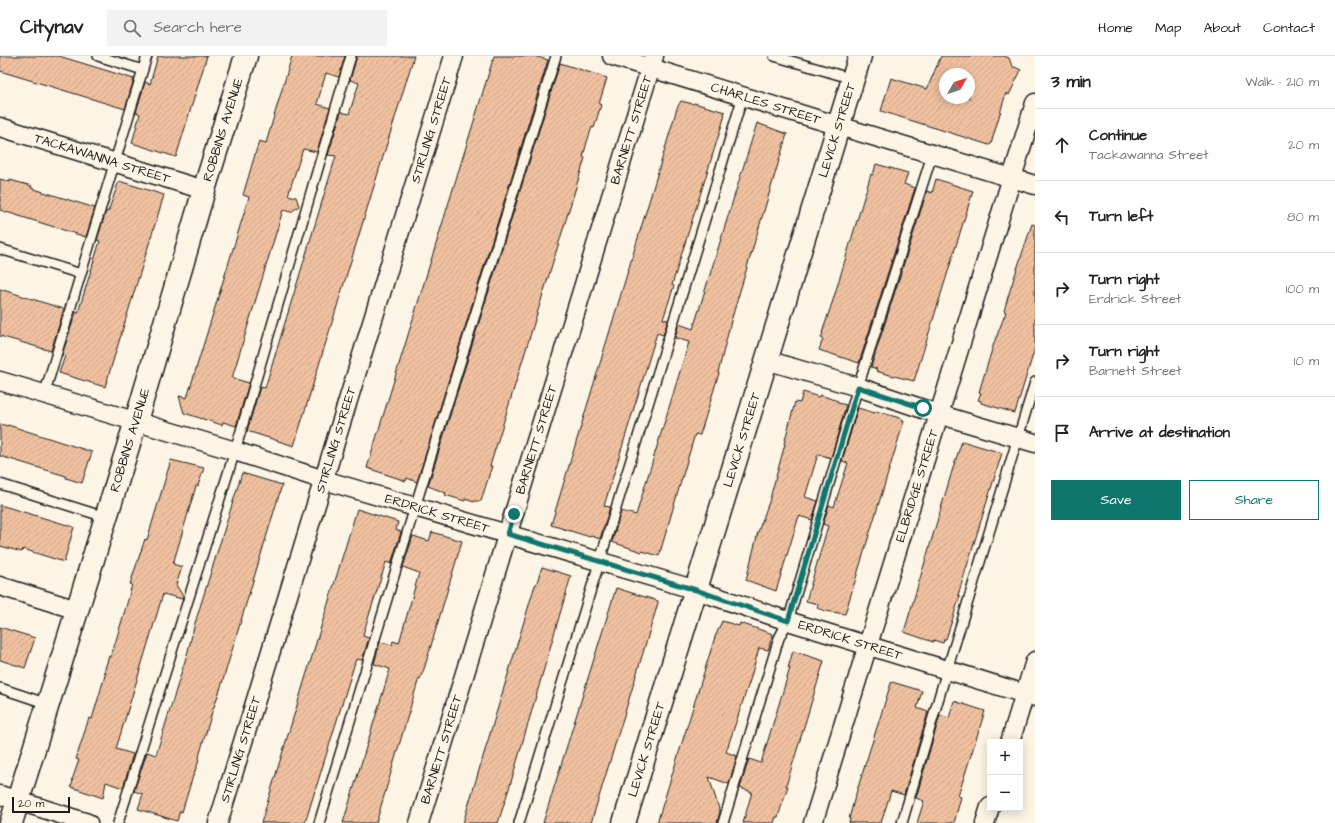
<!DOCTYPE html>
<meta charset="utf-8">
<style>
body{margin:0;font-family:"Architects Daughter",sans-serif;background:#f2f2f2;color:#222}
.controls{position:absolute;right:12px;bottom:12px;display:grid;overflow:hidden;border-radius:0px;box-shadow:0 2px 10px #0003}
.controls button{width:36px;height:36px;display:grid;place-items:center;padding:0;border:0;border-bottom:1px solid #e0e0e0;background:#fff;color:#222;font:20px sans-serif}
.compass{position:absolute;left:939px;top:12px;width:36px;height:36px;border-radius:50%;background:#fff;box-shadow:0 2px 10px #0003;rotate:51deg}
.scale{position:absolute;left:12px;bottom:10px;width:58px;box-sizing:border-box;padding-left:4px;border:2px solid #1c1c1c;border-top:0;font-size:11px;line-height:14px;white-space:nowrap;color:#1c1c1c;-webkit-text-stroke:3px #fcf5e5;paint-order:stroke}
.stop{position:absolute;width:12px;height:12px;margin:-9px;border:3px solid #0f766e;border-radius:50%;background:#fff}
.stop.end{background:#0f766e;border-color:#fff;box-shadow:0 1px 4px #0008}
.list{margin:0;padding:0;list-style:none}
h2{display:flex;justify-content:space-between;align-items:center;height:52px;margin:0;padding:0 16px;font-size:17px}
h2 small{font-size:13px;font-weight:400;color:#767676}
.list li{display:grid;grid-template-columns:26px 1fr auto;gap:12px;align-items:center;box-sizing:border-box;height:72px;padding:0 16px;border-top:1px solid #e0e0e0}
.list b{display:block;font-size:15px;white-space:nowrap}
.list p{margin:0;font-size:13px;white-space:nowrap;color:#767676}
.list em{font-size:13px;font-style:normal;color:#767676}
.actions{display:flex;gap:8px;padding:12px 16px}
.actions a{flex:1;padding:9px 0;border:1px solid #0f766e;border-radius:0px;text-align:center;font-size:14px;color:#0f766e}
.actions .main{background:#0f766e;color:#fff}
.icon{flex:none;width:22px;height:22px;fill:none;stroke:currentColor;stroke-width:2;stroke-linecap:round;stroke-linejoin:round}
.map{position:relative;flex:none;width:1035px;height:767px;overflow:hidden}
header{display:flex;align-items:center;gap:24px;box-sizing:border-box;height:56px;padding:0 20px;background:#fff;border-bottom:1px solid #e0e0e0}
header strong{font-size:19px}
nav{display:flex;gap:22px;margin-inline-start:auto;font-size:14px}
.search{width:280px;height:36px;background:#f2f2f2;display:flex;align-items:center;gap:10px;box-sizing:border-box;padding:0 14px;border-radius:0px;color:#767676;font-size:15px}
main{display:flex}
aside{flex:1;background:#fff}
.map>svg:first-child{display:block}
.building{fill:url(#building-hatch);stroke:#1c1c1c;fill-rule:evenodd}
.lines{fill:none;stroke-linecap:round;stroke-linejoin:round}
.lane-casing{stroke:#1c1c1c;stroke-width:12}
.street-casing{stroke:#1c1c1c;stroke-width:21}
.highway-casing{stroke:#1c1c1c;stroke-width:25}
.lane{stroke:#fcf5e5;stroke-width:9}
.street{stroke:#fcf5e5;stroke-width:18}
.highway{stroke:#fcf5e5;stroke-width:22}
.route{stroke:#0f766e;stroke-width:5}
.labels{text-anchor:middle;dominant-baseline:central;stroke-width:3.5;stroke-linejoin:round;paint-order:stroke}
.street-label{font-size:13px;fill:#1c1c1c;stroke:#fcf5e5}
</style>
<header>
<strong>Citynav</strong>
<div class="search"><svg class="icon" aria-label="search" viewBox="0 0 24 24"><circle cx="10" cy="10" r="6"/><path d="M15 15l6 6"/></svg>Search here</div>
<nav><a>Home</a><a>Map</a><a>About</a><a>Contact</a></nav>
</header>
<main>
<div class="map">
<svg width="1035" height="767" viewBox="0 0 1035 767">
<defs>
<pattern id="building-hatch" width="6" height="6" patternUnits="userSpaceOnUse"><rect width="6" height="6" fill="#f0c1a0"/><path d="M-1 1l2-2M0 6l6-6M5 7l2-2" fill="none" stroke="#cda589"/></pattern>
</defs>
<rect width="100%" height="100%" fill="#fcf5e5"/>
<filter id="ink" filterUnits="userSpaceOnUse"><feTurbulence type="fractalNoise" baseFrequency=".025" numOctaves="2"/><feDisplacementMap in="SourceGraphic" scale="8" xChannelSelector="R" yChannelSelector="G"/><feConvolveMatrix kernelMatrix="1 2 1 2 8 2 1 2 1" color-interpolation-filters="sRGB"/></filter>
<g filter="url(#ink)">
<path class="building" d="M 0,0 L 59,0 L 134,23 L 125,53 L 0,15 Z
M 158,0 L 207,0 L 176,101 L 132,87 L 140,58 L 136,56 L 145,26 L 150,28 Z
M 292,0 L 345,0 L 339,21 L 326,17 L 317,48 L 330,52 L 317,96 L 303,93 L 288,139 L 296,141 L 299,150 L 291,156 L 283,154 L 232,322 L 249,327 L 236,370 L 223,366 L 222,369 L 184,357 L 179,340 L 187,342 L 249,141 L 243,139 L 259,85 L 266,87 Z
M 357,0 L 414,0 L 294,390 L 247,375 L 260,331 L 265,332 L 336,100 L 328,99 L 341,56 L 349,58 L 359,27 L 350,24 Z
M 494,0 L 534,0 L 548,4 L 417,426 L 407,422 L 406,425 L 367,412 Z
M 941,0 L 1004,0 L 1009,2 L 1012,10 L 1021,14 L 1009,39 L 1006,37 L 991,88 L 989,89 L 881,55 L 891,22 L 927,33 ZM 945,18 L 969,18 L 969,42 L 945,42 Z
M 560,7 L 607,22 L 599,48 L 601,49 L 594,72 L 592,71 L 587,86 L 583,101 L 585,102 L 490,410 L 492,410 L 481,445 L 475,445 L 474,446 L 465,443 L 465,445 L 445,439 L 446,437 L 428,430 Z
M 681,45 L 693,48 L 694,47 L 725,56 L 724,58 L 725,59 L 672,229 L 674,230 L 663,263 L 668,264 L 663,279 L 657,277 L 604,450 L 610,451 L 600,483 L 591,480 L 590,481 L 551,469 L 664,96 L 677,52 Z
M 757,67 L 787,78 L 731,265 L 718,317 L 719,317 L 700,379 L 695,378 L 659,500 L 642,495 L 642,496 L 612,486 L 621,455 L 636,459 L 689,286 L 675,282 L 679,268 L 693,273 Z
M 876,108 L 908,117 L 904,128 L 915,132 L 859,307 L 819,294 L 823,283 L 821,282 L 823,277 L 822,277 L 834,241 L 871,118 L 873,119 Z
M 0,123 L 10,126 L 10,124 L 32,130 L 31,132 L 95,152 L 86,181 L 0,154 Z
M 936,123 L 973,135 L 914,325 L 886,318 L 876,315 L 877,313 L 871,311 L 927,135 L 932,137 Z
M 119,125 L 164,139 L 105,331 L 59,317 L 65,300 L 62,299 L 76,256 L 78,257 L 100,185 L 97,184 L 106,155 L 108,156 Z
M 1032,168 L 1035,169 L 1035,292 L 1015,357 L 981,347 L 981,345 L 978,344 L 981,337 L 979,336 L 994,287 L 1006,256 L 1004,255 L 1010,234 Z
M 0,233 L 64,253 L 51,295 L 0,280 Z
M 803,336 L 819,341 L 820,339 L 838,345 L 838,347 L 846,349 L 831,402 L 818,398 L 805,441 L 818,445 L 812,464 L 799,460 L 776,535 L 746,524 L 758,476 L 769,446 L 785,388 L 784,388 L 795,346 L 800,347 Z
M 858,352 L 875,357 L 876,355 L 903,363 L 902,365 L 904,365 L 845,558 L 826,555 L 817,552 L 818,548 L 806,545 L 828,470 L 823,468 L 829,449 L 834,451 L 848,407 L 842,405 Z
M 0,368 L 8,370 L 8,369 L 92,396 L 82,427 L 66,422 L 66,420 L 0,400 Z
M 962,385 L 1002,397 L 958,539 L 960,540 L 946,583 L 944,583 L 943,587 L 933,584 L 933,586 L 904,576 L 953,412 Z
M 171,404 L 204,412 L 198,430 L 196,430 L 173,508 L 182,511 L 176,529 L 183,540 L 182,543 L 163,538 L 116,693 L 133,698 L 123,732 L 106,726 L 103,742 L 71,731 L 73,725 L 72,724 L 79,704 L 76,703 L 89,662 L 92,663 L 106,616 L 104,616 L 109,600 L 111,601 L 128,544 L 132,528 L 130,528 L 145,483 L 147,484 Z
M 242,417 L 282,429 L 220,634 L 212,656 L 200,697 L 198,707 L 192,723 L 182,756 L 180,755 L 177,765 L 138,753 L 143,738 L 134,735 L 147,696 L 156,699 L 188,595 L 195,567 Z
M 0,449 L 74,471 L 64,506 L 23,493 L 22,496 L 0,490 Z
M 357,453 L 398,466 L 396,474 L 401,476 L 391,508 L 386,506 L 364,575 L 363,580 L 369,582 L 362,604 L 356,603 L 305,767 L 261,767 Z
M 432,476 L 462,485 L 425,610 L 420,623 L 419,622 L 376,767 L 343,767 L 390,613 L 374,608 L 380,586 L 392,589 L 393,585 L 399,587 L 419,517 L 403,511 L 413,480 L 429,485 Z
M 542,511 L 571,520 L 511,726 L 498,767 L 463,767 L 535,529 L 536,529 Z
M 616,532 L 658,545 L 658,547 L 626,653 L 591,767 L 543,767 Z
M 722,565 L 739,570 L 740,567 L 773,578 L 768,594 L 759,592 L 750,624 L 726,696 L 737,700 L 729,728 L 709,721 L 720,756 L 717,767 L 657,767 L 715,581 Z
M 0,571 L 35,582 L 25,612 L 0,604 Z
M 793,595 L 824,605 L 786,730 L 788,730 L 778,761 L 776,761 L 774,767 L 743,767 L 752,736 L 740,732 L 749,703 L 761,707 L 790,612 L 788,612 Z
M 892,626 L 922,635 L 917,652 L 928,656 L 904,739 L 891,735 L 881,767 L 849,767 L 850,763 L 849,763 L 854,744 L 891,627 Z
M 954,645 L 985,655 L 958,740 L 961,741 L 954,767 L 917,767 L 924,745 L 916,742 L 940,659 L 949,662 Z"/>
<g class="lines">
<defs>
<path id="lane" d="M 98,0 L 143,14
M 774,0 L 853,23
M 0,193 L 81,218
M 44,339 L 147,0
M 0,428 L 105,461
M 0,632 L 48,648
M 118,767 L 235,395 L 351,0
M 319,767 L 415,451 L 556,0
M 519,767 L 743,40
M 723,767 L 779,582 L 788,565 L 858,331 L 932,99
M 902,767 L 947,614 L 1035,326"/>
<g id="street">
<path id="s1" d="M 612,0 L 839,70 L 1035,129"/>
<path id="s2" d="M 0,71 L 204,134"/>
<path d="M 766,304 L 858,331 L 938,358 L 1035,387"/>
<path id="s3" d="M 0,325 L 235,395 L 324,424 L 696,534 L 788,565 L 1035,641"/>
<path d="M 0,530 L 77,554"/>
<path d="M 1010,686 L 1035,605"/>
<path d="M 0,739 L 88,767"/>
<path id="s4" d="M 218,767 L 454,0"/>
<path id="s5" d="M 419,767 L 654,0"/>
<path id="s6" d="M 813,767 L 1035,47"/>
<path d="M 985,767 L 990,751"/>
</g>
<g id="highway">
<path id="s7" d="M 11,767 L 136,365 L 204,134 L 246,0"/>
<path id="s8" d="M 624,767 L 860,0"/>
</g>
</defs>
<use href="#lane" class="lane-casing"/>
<use href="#street" class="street-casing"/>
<use href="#highway" class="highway-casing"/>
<use href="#lane" class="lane"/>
<use href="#street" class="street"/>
<use href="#highway" class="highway"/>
</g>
</g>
<g class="lines" filter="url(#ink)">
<path class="route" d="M 514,458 L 508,478 L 696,534 L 788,565 L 858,331 L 923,352"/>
</g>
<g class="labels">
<g class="street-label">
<text stroke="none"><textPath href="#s1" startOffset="161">CHARLES STREET</textPath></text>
<text stroke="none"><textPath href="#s7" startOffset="725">ROBBINS AVENUE</textPath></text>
<text stroke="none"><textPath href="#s4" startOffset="725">STIRLING STREET</textPath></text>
<text stroke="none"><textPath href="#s5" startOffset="725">BARNETT STREET</textPath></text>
<text stroke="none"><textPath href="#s8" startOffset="725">LEVICK STREET</textPath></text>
<text stroke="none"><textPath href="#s2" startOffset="107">TACKAWANNA STREET</textPath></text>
<text stroke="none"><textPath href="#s7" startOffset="401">ROBBINS AVENUE</textPath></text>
<text stroke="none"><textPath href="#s4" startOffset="401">STIRLING STREET</textPath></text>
<text stroke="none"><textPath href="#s5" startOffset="401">BARNETT STREET</textPath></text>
<text stroke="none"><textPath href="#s8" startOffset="401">LEVICK STREET</textPath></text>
<text stroke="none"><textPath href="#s6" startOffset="353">ELBRIDGE STREET</textPath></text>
<text stroke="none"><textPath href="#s3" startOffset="457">ERDRICK STREET</textPath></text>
<text stroke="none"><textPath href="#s3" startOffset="889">ERDRICK STREET</textPath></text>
<text stroke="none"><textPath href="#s4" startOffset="77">STIRLING STREET</textPath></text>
<text stroke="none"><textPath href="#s5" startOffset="77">BARNETT STREET</textPath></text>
<text stroke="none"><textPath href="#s8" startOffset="77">LEVICK STREET</textPath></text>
</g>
</g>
</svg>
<div class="controls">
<button>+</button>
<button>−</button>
</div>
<svg class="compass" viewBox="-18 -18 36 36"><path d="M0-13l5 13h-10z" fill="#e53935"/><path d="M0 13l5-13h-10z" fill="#767676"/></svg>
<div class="scale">20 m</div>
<div class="stop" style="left:923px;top:352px"></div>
<div class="stop end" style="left:514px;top:458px"></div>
</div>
<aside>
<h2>3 min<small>Walk · 210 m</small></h2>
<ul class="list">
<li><svg class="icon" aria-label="ahead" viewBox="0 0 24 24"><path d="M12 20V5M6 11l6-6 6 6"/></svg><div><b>Continue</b><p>Tackawanna Street</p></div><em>20 m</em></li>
<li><svg class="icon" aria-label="left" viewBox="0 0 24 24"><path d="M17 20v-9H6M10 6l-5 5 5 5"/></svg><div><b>Turn left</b></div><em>80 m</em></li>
<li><svg class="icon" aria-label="right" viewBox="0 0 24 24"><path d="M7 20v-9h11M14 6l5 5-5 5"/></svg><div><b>Turn right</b><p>Erdrick Street</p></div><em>100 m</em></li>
<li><svg class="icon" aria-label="right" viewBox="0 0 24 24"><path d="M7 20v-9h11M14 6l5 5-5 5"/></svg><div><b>Turn right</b><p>Barnett Street</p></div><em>10 m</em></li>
<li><svg class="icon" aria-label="arrive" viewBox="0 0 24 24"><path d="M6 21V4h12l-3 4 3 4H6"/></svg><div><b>Arrive at destination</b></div></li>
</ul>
<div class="actions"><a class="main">Save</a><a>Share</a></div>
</aside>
</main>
